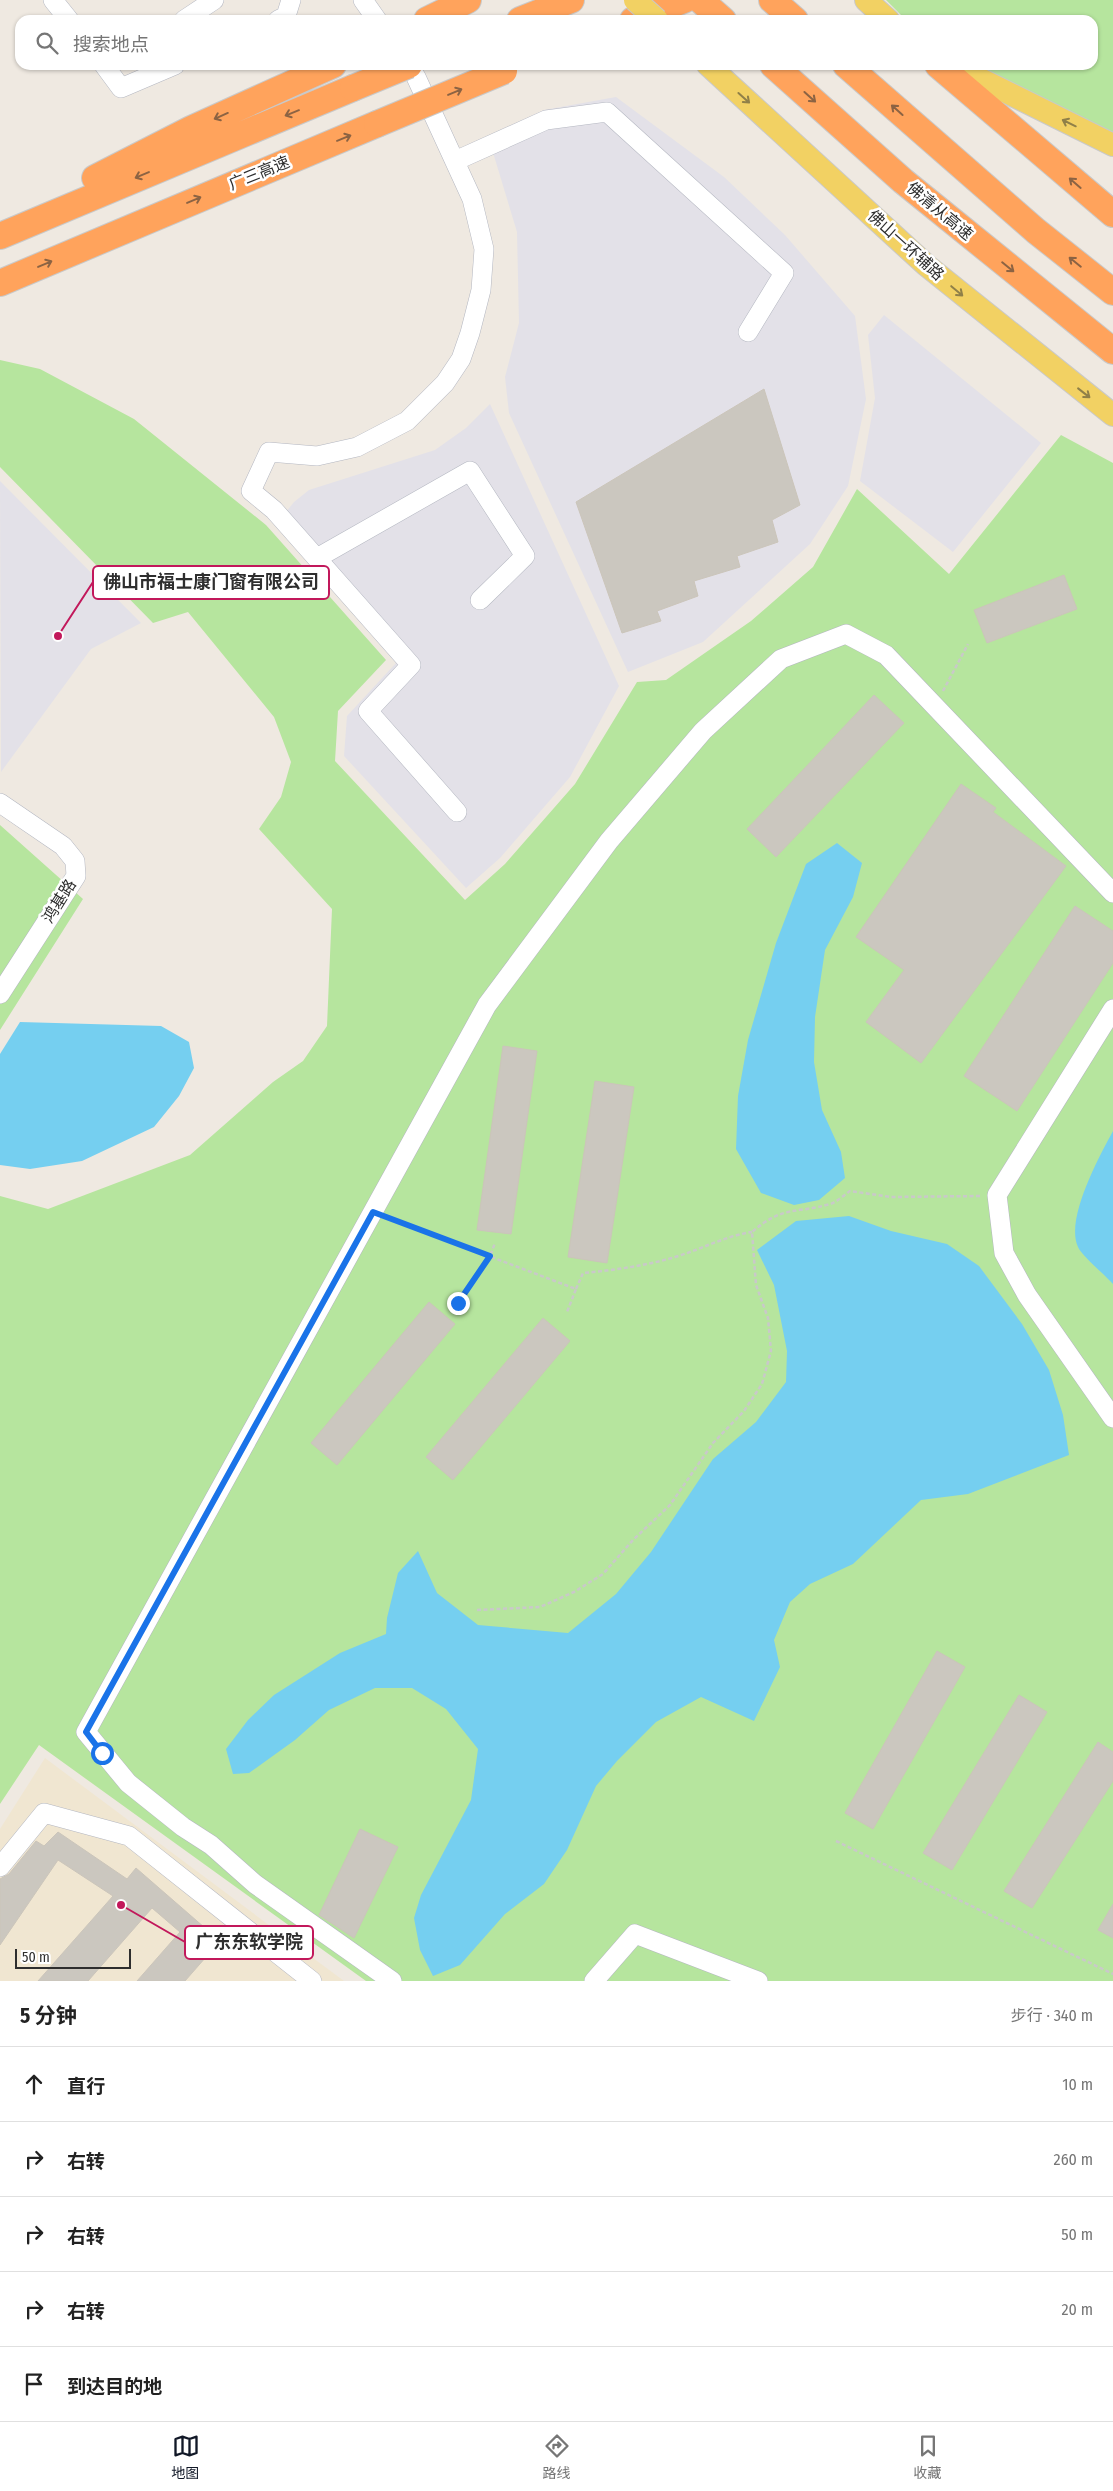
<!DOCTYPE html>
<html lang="zh">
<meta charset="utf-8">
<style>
body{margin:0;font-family:"Fira Sans Condensed","Noto Sans SC",sans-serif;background:#f6f6f6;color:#222}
.scale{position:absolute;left:15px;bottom:12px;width:116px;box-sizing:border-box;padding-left:5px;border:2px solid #2e2e2e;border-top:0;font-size:14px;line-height:18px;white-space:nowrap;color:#2e2e2e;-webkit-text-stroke:4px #fff;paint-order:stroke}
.stop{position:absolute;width:15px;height:15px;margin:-11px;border:4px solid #1a73e8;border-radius:50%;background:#fff}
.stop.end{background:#1a73e8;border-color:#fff;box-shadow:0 1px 5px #0008}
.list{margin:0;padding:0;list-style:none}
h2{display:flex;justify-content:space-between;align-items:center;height:65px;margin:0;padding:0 20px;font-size:21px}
h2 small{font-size:16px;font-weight:400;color:#767676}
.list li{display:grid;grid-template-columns:32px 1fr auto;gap:15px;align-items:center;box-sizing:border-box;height:75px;padding:0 20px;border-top:1px solid #e0e0e0}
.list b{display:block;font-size:19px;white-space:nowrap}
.list em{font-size:16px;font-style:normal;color:#767676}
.icon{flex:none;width:28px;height:28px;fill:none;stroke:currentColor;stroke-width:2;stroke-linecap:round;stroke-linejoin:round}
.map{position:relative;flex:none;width:1113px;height:1981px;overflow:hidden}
.search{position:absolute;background:#fff;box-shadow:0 1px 4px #0004;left:15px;right:15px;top:15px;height:55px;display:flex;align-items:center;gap:12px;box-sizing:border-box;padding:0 18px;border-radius:15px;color:#767676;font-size:19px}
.sheet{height:440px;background:#fff}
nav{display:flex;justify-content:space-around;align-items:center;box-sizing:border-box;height:70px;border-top:1px solid #e0e0e0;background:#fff;font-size:14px;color:#767676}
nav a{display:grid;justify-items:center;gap:2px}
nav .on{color:#111827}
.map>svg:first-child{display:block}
.industrial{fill:#e3e1e8}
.education{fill:#f0e6d1}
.green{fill:#b6e59e}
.water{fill:#75cff0}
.building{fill:#cbc7bf;stroke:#cbc5ba}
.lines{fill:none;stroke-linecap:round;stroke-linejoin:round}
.minor-casing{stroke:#b4b7c1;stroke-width:20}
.major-casing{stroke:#c9c9c9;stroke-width:24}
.highway-casing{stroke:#c9c9c9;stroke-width:28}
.path{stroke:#c9c9c9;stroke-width:2.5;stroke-dasharray:4 2.5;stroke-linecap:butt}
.minor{stroke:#fff;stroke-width:19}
.major{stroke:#f2d163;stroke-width:22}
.highway{stroke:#ffa35c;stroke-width:26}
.major-bridge-casing{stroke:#c9c9c9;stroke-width:24;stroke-linecap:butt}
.highway-bridge-casing{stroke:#c9c9c9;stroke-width:28;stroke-linecap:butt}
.major-bridge{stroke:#f2d163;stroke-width:22}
.highway-bridge{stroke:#ffa35c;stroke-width:26}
.oneway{stroke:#8c6343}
.oneway2{stroke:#908048}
.route{stroke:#1a73e8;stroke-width:6}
.labels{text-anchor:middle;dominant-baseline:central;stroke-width:5;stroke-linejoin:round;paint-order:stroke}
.street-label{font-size:16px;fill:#2e2e2e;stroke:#fff}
.leader{fill:none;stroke:#c2185b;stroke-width:2}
.callout-dot{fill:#c2185b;stroke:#fff;stroke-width:2}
.callout{fill:#fff;stroke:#c2185b;stroke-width:2}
.callout-label{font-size:18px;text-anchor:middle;font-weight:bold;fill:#2e2e2e}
</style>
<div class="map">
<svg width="1113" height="1981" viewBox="0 0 1113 1981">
<rect width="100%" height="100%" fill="#efe9e1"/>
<path class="industrial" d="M 616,97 L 724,177 L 785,235 L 855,316 L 866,399 L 848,486 L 810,544 L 703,642 L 628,672 L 509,413 L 505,377 L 519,323 L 517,232 L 488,136 L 544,110 Z
M 884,315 L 1041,443 L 953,552 L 860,481 L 875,398 L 868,335 Z
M 490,404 L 619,686 L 570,777 L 500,858 L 466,888 L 344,756 L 347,716 L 396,663 L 274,522 L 286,512 L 294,502 L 309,490 L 435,450 L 466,428 Z
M 0,481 L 141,623 L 91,649 L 1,772 Z"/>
<path class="education" d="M 45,1758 L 344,1981 L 0,1981 L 0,1829 Z"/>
<path class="green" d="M 886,0 L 1113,0 L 1113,133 L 975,65 L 1093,65 L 1093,20 L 906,20 Z
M 0,360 L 40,369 L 134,419 L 266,525 L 386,660 L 338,711 L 335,761 L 465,900 L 505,864 L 575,784 L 637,682 L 666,680 L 751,621 L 813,567 L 857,489 L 949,574 L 1061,435 L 1113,463 L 1113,1981 L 366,1981 L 39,1745 L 0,1804 L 0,1196 L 48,1209 L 190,1155 L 273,1082 L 303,1061 L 327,1026 L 332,909 L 259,829 L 281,797 L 291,762 L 274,717 L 188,612 L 153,623 L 0,467 Z
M 0,825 L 83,899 L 0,1030 Z"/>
<path class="water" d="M 837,843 L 862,863 L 853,897 L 825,950 L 815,1017 L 814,1062 L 822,1110 L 841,1152 L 845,1178 L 819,1200 L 794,1205 L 761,1193 L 736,1149 L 738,1096 L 748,1040 L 776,943 L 806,864 Z
M 20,1022 L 161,1026 L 189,1042 L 194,1068 L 179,1096 L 154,1127 L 82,1161 L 30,1169 L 0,1165 L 0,1054 Z
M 1113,1131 L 1113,1284 C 1106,1276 1081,1255 1078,1247 C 1065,1219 1099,1157 1113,1131 Z
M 849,1216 L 891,1231 L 947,1244 L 979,1266 L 1022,1324 L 1049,1370 L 1063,1415 L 1069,1455 L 968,1494 L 921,1500 L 853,1564 L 810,1584 L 790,1602 L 774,1640 L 780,1667 L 754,1721 L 701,1697 L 656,1722 L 617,1761 L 596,1786 L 567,1850 L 544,1884 L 505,1914 L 460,1965 L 433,1976 L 420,1950 L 414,1918 L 421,1895 L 471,1800 L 478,1749 L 446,1709 L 412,1688 L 375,1688 L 329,1710 L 295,1740 L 249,1773 L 233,1774 L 226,1749 L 248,1720 L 274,1695 L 340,1653 L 386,1634 L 387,1618 L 398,1573 L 418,1551 L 437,1593 L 478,1625 L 568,1633 L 616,1594 L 651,1552 L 713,1459 L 756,1422 L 786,1382 L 787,1351 L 774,1285 L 757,1250 L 796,1221 Z"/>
<path class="building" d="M 764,389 L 800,505 L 772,520 L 778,542 L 737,556 L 740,567 L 694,581 L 698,596 L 657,611 L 661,621 L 622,633 L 576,502 Z
M 1064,575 L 1077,609 L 987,643 L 974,610 Z
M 874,695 L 904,723 L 776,857 L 747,829 Z
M 961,784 L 996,808 L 993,812 L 1066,866 L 921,1063 L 866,1022 L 904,970 L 856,937 Z
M 1075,906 L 1113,931 L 1113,963 L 1017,1111 L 964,1076 Z
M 503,1046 L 537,1051 L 511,1234 L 477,1230 Z
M 595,1081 L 634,1087 L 607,1263 L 568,1257 Z
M 429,1302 L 455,1324 L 337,1465 L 311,1443 Z
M 543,1318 L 570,1341 L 453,1480 L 426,1457 Z
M 937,1651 L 965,1667 L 873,1829 L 845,1813 Z
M 1019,1695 L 1047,1712 L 952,1870 L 923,1853 Z
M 1098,1742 L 1113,1752 L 1113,1781 L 1032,1908 L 1004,1891 Z
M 360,1829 L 398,1847 L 354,1938 L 319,1915 Z
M 58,1832 L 127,1879 L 136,1868 L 220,1941 L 185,1981 L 137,1981 L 180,1932 L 152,1908 L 88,1981 L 38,1981 L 113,1896 L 58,1860 L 0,1945 L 0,1879 L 9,1874 L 36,1841 L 44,1846 Z
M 1113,1904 L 1113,1938 L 1098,1930 Z"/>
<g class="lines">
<defs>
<path id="minor" d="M 53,0 L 69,20
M 363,0 L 377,20
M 184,20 L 214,0
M 278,20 L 286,16 L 291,0
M 104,65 L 121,88 L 175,65
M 408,65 L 416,77 L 472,199 L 484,249 L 481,290 L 470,333 L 461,359 L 445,383 L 407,421 L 357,447 L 317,456 L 269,452 L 251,491 L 274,510 L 411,665 L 368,711 L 457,812
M 455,161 L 546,120 L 607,112 L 784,273 L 748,332
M 317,558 L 470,471 L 525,556 L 480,600
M 0,803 L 63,846 L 75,861 L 76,876 L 0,994
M 1113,1009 L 997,1195 L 1004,1253 L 1027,1295 L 1113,1418
M 0,1867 L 44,1813 L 129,1836 L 312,1981
M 392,1981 L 255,1884 L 211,1845 L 183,1827 L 128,1783 L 86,1732 L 487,1005 L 609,841 L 703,731 L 781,659 L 846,634 L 886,655 L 1113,893
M 594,1981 L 635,1934 L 758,1981"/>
<path id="major" d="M 866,0 L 888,20
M 708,65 L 926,265 L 1113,415
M 952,65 L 1113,145"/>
<path id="highway" d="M 700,0 L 723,20
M 772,0 L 795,20
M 427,20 L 468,0
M 520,20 L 571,0
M 633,20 L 684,0
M 773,65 L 903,181 L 1113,351
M 846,65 L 1036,231 L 1113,292
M 938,65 L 1113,214
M 95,178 L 191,129 L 333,65
M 0,236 L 353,88
M 0,283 L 377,124"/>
</defs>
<use href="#minor" class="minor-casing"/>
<use href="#major" class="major-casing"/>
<use href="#highway" class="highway-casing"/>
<path class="path" d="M 943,691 L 968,644
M 388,1218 L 576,1289 L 567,1312
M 576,1289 L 583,1273 C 614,1270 645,1266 675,1257 C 702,1249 725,1236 752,1232
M 458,1303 L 490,1256 L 495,1243
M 477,1610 L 540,1607 L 574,1592 L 603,1574 L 633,1540 L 670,1505 L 713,1443 L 744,1411 L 762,1384 L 771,1351 L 768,1318 L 756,1285 L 752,1232 C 783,1205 796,1214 830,1204 C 837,1202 844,1195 850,1191 L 891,1197 L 981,1196
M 836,1841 L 1113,1974"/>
<use href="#minor" class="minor"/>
<use href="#major" class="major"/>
<use href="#highway" class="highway"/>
<defs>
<path id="major-bridge" d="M 635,0 L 657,20"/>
<path id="highway-bridge" d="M 353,88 L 409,65
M 377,124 L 504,71"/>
</defs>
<use href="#major-bridge" class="major-bridge-casing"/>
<use href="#highway-bridge" class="highway-bridge-casing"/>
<use href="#major-bridge" class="major-bridge"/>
<use href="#highway-bridge" class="highway-bridge"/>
</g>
<defs><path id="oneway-shaft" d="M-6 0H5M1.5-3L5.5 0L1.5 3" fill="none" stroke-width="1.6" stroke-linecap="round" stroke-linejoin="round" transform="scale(1.25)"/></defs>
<g class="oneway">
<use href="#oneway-shaft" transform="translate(455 92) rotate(-23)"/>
<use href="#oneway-shaft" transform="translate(810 97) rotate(42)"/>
<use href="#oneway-shaft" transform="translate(897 110) rotate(-138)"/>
<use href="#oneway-shaft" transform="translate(292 113) rotate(158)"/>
<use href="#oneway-shaft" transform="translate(221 116) rotate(156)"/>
<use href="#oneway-shaft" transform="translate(344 138) rotate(-22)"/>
<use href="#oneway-shaft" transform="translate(142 175) rotate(157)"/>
<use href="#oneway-shaft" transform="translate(1075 183) rotate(-139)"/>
<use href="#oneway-shaft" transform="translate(194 200) rotate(-23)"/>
<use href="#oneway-shaft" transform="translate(1075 262) rotate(-141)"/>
<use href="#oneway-shaft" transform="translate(45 264) rotate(-23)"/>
<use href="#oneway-shaft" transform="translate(1008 267) rotate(39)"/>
</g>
<g class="oneway2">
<use href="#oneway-shaft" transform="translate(744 98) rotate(42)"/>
<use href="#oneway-shaft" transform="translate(1069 123) rotate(-154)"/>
<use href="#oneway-shaft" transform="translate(957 291) rotate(40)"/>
<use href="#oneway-shaft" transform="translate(1084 393) rotate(38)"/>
</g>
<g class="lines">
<path class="route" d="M 102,1753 L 86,1732 L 373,1212 L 490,1256 L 458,1303"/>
</g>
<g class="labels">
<g class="street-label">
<text transform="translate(259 173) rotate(-22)">广三高速</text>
<text transform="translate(940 211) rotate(40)">佛清从高速</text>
<text transform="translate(906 245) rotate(42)">佛山一环辅路</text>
<text transform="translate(59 901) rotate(-58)">鸿基路</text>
</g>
</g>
<path class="leader" d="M58 636L93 582M121 1905L185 1942"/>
<g class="callout-dot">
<circle cx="58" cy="636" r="5"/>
<circle cx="121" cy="1905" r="5"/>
</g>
<g class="callout">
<rect x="93" y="566" width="236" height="33" rx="5"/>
<rect x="185" y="1926" width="128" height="33" rx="5"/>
</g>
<g class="callout-label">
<text x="211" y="588">佛山市福士康门窗有限公司</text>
<text x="249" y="1948">广东东软学院</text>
</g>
</svg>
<div class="scale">50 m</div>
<div class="stop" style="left:102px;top:1753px"></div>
<div class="stop end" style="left:458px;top:1303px"></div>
<div class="search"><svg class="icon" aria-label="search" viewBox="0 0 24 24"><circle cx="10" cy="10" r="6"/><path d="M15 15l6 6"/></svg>搜索地点</div>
</div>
<section class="sheet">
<h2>5 分钟<small>步行 · 340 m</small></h2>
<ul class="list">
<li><svg class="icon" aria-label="ahead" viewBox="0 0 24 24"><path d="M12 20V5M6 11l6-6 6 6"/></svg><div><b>直行</b></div><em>10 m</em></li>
<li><svg class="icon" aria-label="right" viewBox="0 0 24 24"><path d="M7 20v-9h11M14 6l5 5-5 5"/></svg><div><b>右转</b></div><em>260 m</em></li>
<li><svg class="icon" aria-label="right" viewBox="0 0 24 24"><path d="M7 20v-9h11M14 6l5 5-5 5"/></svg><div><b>右转</b></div><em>50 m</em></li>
<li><svg class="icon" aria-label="right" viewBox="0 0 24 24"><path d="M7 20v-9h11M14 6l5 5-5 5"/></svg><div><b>右转</b></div><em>20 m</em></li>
<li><svg class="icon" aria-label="arrive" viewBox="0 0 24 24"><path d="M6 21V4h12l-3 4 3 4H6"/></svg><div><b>到达目的地</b></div></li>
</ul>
</section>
<nav>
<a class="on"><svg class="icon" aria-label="map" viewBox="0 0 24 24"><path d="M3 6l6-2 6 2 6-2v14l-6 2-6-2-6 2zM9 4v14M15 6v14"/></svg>地图</a>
<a><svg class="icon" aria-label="directions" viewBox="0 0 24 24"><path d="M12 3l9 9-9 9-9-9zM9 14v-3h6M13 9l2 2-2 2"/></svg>路线</a>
<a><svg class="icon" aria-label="saved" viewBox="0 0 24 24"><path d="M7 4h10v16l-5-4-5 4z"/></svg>收藏</a>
</nav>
